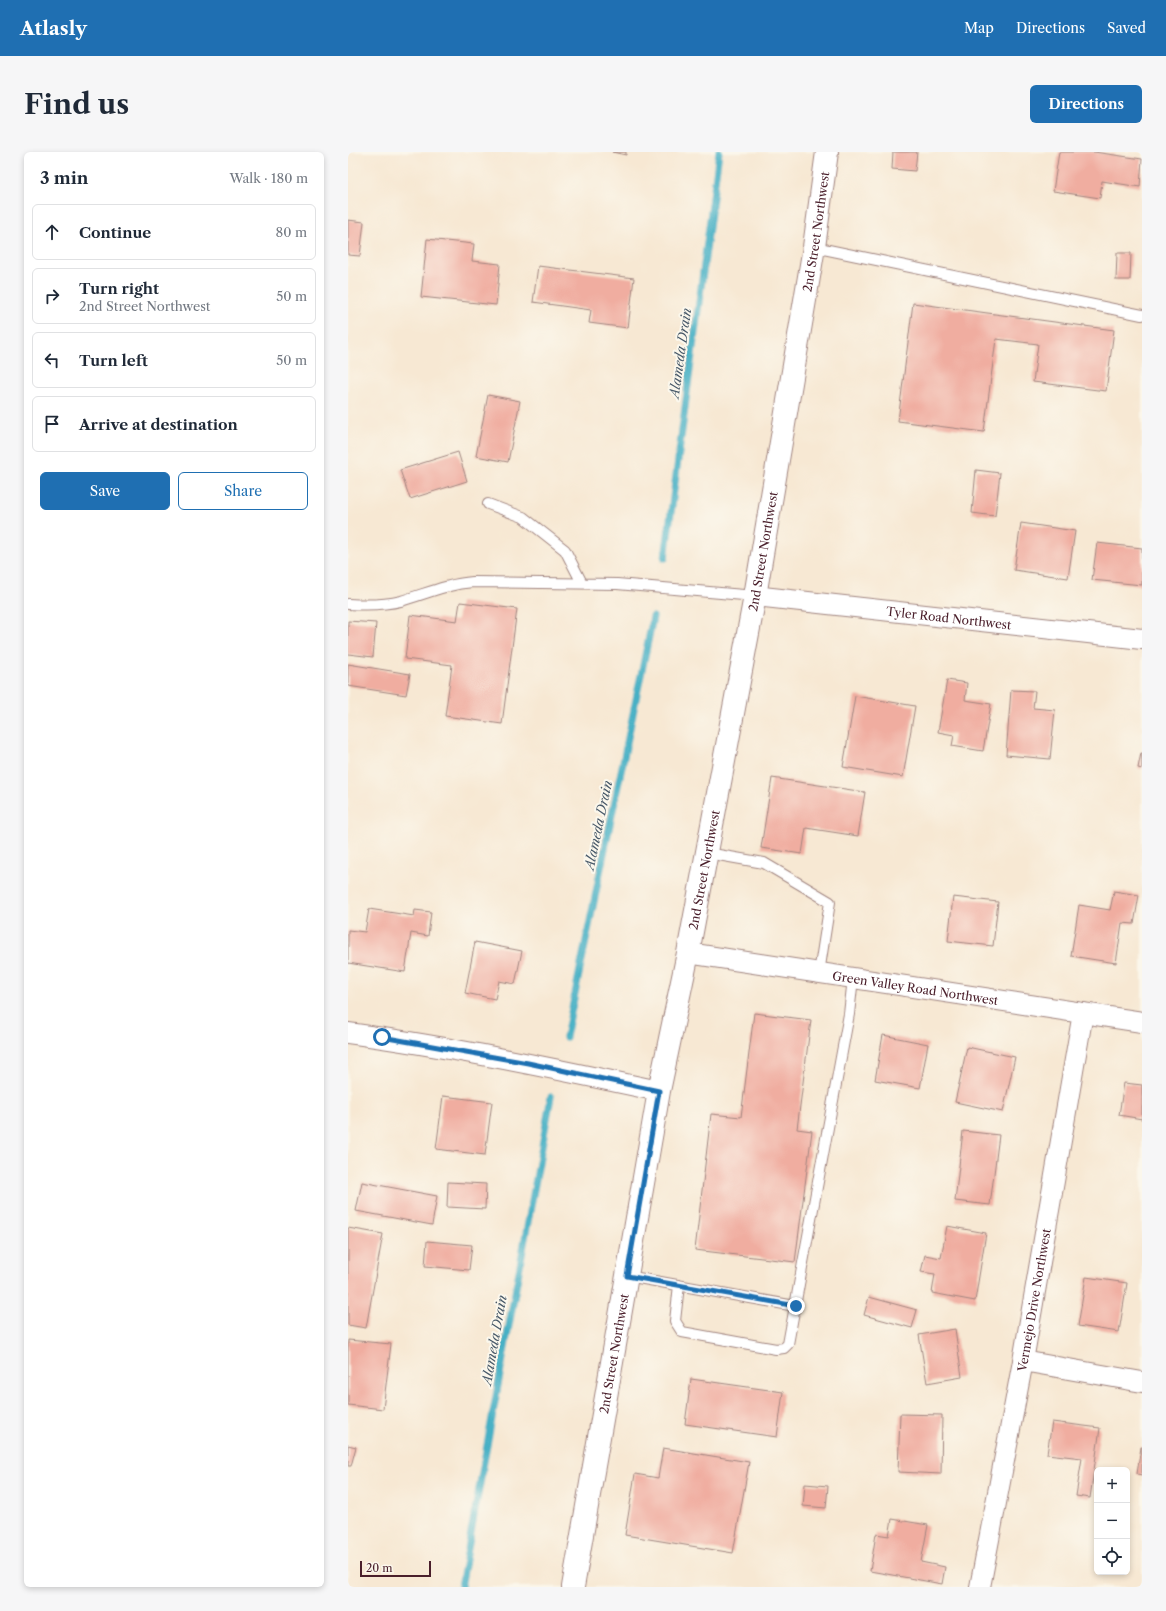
<!DOCTYPE html>
<meta charset="utf-8">
<style>
body{margin:0;font-family:"Libre Caslon Text",serif;background:#f6f6f7;color:#1f2937}
.controls{position:absolute;right:12px;bottom:12px;display:grid;overflow:hidden;border-radius:6px;box-shadow:0 2px 6px #0003}
.controls button{width:36px;height:36px;display:grid;place-items:center;padding:0;border:0;border-bottom:1px solid #e0e1e3;background:#fff;color:#1f2937;font:20px sans-serif}
.scale{position:absolute;left:12px;bottom:10px;width:71px;box-sizing:border-box;padding-left:4px;border:2px solid #4a1f2b;border-top:0;font-size:11px;line-height:14px;white-space:nowrap;color:#4a1f2b;-webkit-text-stroke:3px #fbf7ec;paint-order:stroke}
.stop{position:absolute;width:12px;height:12px;margin:-9px;border:3px solid #1f6fb2;border-radius:50%;background:#fff}
.stop.end{background:#1f6fb2;border-color:#fff;box-shadow:0 1px 4px #0008}
.list{margin:0;padding:0;list-style:none}
h2{display:flex;justify-content:space-between;align-items:center;height:52px;margin:0;padding:0 16px;font-size:17px}
h2 small{font-size:13px;font-weight:400;color:#747a83}
.list li{display:grid;grid-template-columns:26px 1fr auto;gap:12px;align-items:center;box-sizing:border-box;height:56px;margin:0 8px 8px;padding:0 8px;border:1px solid #e0e1e3;border-radius:6px}
.list b{display:block;font-size:15px;white-space:nowrap}
.list p{margin:0;font-size:13px;white-space:nowrap;color:#747a83}
.list em{font-size:13px;font-style:normal;color:#747a83}
.actions{display:flex;gap:8px;padding:12px 16px}
.actions a{flex:1;padding:9px 0;border:1px solid #1f6fb2;border-radius:6px;text-align:center;font-size:14px;color:#1f6fb2}
.actions .main{background:#1f6fb2;color:#fff}
.icon{flex:none;width:22px;height:22px;fill:none;stroke:currentColor;stroke-width:2;stroke-linecap:round;stroke-linejoin:round}
.map{position:relative;flex:none;width:794px;height:1435px;overflow:hidden;border-radius:6px}
header{display:flex;align-items:center;gap:24px;box-sizing:border-box;height:56px;padding:0 20px;background:#1f6fb2;color:#fff}
header strong{font-size:19px}
nav{display:flex;gap:22px;margin-inline-start:auto;font-size:14px}
.intro{display:flex;align-items:center;justify-content:space-between;box-sizing:border-box;height:96px;padding:0 24px}
h1{margin:0;font-size:28px}
.button{padding:10px 18px;border-radius:6px;background:#1f6fb2;color:#fff;font-size:14px;font-weight:700}
main{display:flex;gap:24px;padding:0 24px}
aside{flex:1;background:#fff;border-radius:6px;box-shadow:0 2px 6px #0003}
.map>svg:first-child{display:block}
.lines{fill:none;stroke-linecap:round;stroke-linejoin:round}
.stream{stroke:#46b0c5;stroke-width:7}
.building{fill:#f0ada0}
.service-casing{stroke:#a0847f;stroke-width:12}
.minor-casing{stroke:#a0847f;stroke-width:22}
.primary-casing{stroke:#a0847f;stroke-width:24}
.service{stroke:#fff;stroke-width:10}
.minor{stroke:#fff;stroke-width:20}
.primary{stroke:#fff;stroke-width:22}
.route{stroke:#1f6fb2;stroke-width:5}
.labels{text-anchor:middle;dominant-baseline:central;stroke-width:4;stroke-linejoin:round;paint-order:stroke}
.street-label{font-size:12px;fill:#4a1f2b;stroke:#fbf7ec}
.water-label{font-size:13px;font-style:italic;fill:#485969;stroke:#fbf7ec}
</style>
<header>
<strong>Atlasly</strong>
<nav><a>Map</a><a>Directions</a><a>Saved</a></nav>
</header>
<div class="intro"><h1>Find us</h1><a class="button">Directions</a></div>
<main>
<aside>
<h2>3 min<small>Walk · 180 m</small></h2>
<ul class="list">
<li><svg class="icon" aria-label="ahead" viewBox="0 0 24 24"><path d="M12 20V5M6 11l6-6 6 6"/></svg><div><b>Continue</b></div><em>80 m</em></li>
<li><svg class="icon" aria-label="right" viewBox="0 0 24 24"><path d="M7 20v-9h11M14 6l5 5-5 5"/></svg><div><b>Turn right</b><p>2nd Street Northwest</p></div><em>50 m</em></li>
<li><svg class="icon" aria-label="left" viewBox="0 0 24 24"><path d="M17 20v-9H6M10 6l-5 5 5 5"/></svg><div><b>Turn left</b></div><em>50 m</em></li>
<li><svg class="icon" aria-label="arrive" viewBox="0 0 24 24"><path d="M6 21V4h12l-3 4 3 4H6"/></svg><div><b>Arrive at destination</b></div></li>
</ul>
<div class="actions"><a class="main">Save</a><a>Share</a></div>
</aside>
<div class="map">
<svg width="794" height="1435" viewBox="0 0 794 1435">
<rect width="100%" height="100%" fill="#fbf7ec"/>
<filter id="ink" filterUnits="userSpaceOnUse"><feTurbulence type="fractalNoise" baseFrequency=".025" numOctaves="2"/><feDisplacementMap in="SourceGraphic" scale="8" xChannelSelector="R" yChannelSelector="G"/><feConvolveMatrix kernelMatrix="1 2 1 2 8 2 1 2 1" color-interpolation-filters="sRGB"/></filter>
<filter id="wash" filterUnits="userSpaceOnUse"><feTurbulence type="fractalNoise" baseFrequency=".012" numOctaves="4" result="noise"/><feDisplacementMap in="SourceGraphic" scale="16" xChannelSelector="R" yChannelSelector="G"/><feGaussianBlur stdDeviation="0.9" result="paint"/><feColorMatrix in="noise" values="0 0 0 0 0 0 0 0 0 0 0 0 0 0 0 0 0 1.4 0 .05"/><feComposite in="paint" operator="in"/></filter>
<g filter="url(#wash)">
<rect width="100%" height="100%" fill="#f7e8d3"/>
<g class="lines">
<path class="stream" d="M 317,406 L 371,0
M 218,885 L 305,465
M 113,1435 L 203,945"/>
</g>
<g id="blocks">
<path class="building" d="M 264,0 L 278,0 L 278,3 Z
M 545,0 L 569,0 L 567,19 L 544,17 Z
M 711,0 L 746,0 L 794,7 L 792,35 L 754,29 L 752,46 L 705,39 Z
M 0,68 L 16,70 L 12,104 L 0,103 Z
M 79,87 L 126,92 L 124,109 L 152,112 L 148,153 L 73,145 Z
M 769,101 L 783,101 L 782,128 L 768,128 Z
M 190,114 L 286,126 L 280,176 L 241,171 L 243,158 L 185,150 Z
M 565,151 L 766,178 L 758,239 L 685,230 L 690,192 L 648,187 L 636,280 L 550,269 Z
M 140,243 L 172,249 L 160,310 L 128,304 Z
M 110,300 L 119,329 L 62,347 L 52,318 Z
M 628,318 L 652,321 L 647,364 L 624,361 Z
M 673,371 L 727,379 L 720,426 L 666,418 Z
M 749,391 L 794,396 L 794,433 L 744,428 Z
M 112,450 L 169,457 L 154,572 L 97,564 L 104,513 L 57,507 L 62,463 L 109,469 Z
M 0,469 L 28,471 L 25,505 L 0,502 Z
M 0,512 L 62,522 L 58,543 L 0,534 Z
M 599,528 L 619,531 L 617,548 L 643,552 L 635,599 L 604,594 L 606,583 L 590,580 Z
M 663,538 L 687,539 L 685,556 L 707,558 L 702,607 L 658,603 Z
M 507,544 L 567,554 L 555,625 L 495,615 Z
M 793,601 L 794,601 L 794,617 L 790,616 Z
M 424,626 L 517,640 L 510,684 L 458,676 L 454,702 L 413,696 Z
M 766,739 L 791,743 L 786,772 L 774,771 L 768,811 L 723,804 L 731,753 L 762,758 Z
M 605,745 L 650,750 L 645,794 L 600,789 Z
M 21,757 L 66,764 L 67,758 L 83,760 L 80,784 L 63,781 L 57,820 L 0,811 L 0,778 L 17,780 Z
M 127,790 L 174,799 L 167,832 L 151,829 L 147,847 L 117,841 Z
M 406,861 L 463,868 L 449,977 L 464,979 L 447,1110 L 347,1098 L 363,962 L 393,965 Z
M 535,883 L 580,892 L 572,936 L 527,928 Z
M 619,895 L 667,905 L 655,960 L 607,950 Z
M 776,931 L 794,933 L 794,967 L 771,963 Z
M 95,944 L 144,950 L 137,1003 L 88,997 Z
M 615,979 L 651,983 L 642,1053 L 607,1049 Z
M 14,1030 L 89,1044 L 84,1073 L 8,1059 Z
M 100,1030 L 138,1032 L 137,1057 L 99,1055 Z
M 599,1074 L 638,1081 L 627,1149 L 584,1141 L 587,1122 L 573,1120 L 577,1103 L 593,1106 Z
M 0,1076 L 35,1082 L 18,1176 L 0,1173 Z
M 79,1089 L 124,1093 L 121,1118 L 77,1114 Z
M 738,1125 L 779,1131 L 771,1180 L 730,1174 Z
M 521,1145 L 569,1158 L 564,1176 L 516,1163 Z
M 607,1177 L 614,1225 L 579,1231 L 571,1183 Z
M 0,1188 L 43,1192 L 35,1257 L 0,1253 Z
M 343,1227 L 435,1240 L 429,1285 L 337,1272 Z
M 552,1262 L 594,1263 L 593,1322 L 550,1320 Z
M 704,1270 L 752,1276 L 742,1346 L 728,1344 L 734,1306 L 699,1302 Z
M 0,1293 L 8,1295 L 3,1314 L 0,1314 Z
M 793,1295 L 794,1295 L 794,1323 L 789,1322 Z
M 315,1296 L 401,1310 L 385,1401 L 277,1383 L 287,1322 L 310,1326 Z
M 457,1332 L 480,1334 L 478,1356 L 455,1354 Z
M 544,1367 L 580,1373 L 573,1410 L 597,1415 L 594,1432 L 522,1419 L 528,1382 L 541,1384 Z"/>
</g>
</g>
<g filter="url(#ink)">
<use href="#blocks" fill-opacity="0" stroke="#a0847f" stroke-width="1"/>
<g class="lines">
<defs>
<path id="service" d="M 466,95 L 794,163
M 140,352 L 175,365 L 217,398 L 234,431
M 0,452 C 17,453 37,453 53,449 C 77,442 99,432 125,430 L 269,432 L 407,444
M 359,701 L 416,711 L 482,750 L 471,821
M 279,1124 L 447,1154
M 331,1133 L 327,1169 L 334,1180 L 428,1197 L 436,1196 L 440,1192 L 501,862 L 505,826"/>
<g id="minor">
<path id="s1" d="M 407,444 L 794,487"/>
<path id="s2" d="M 340,801 L 794,870"/>
<path d="M 0,881 C 104,895 208,917 311,939"/>
<path d="M 675,1209 L 794,1230"/>
<path id="s3" d="M 632,1435 L 675,1209 L 735,861"/>
</g>
<g id="primary">
<path id="s4" d="M 225,1435 L 311,939 L 340,801 L 407,444 L 466,95 L 479,0"/>
</g>
</defs>
<use href="#service" class="service-casing"/>
<use href="#minor" class="minor-casing"/>
<use href="#primary" class="primary-casing"/>
<use href="#service" class="service"/>
<use href="#minor" class="minor"/>
<use href="#primary" class="primary"/>
</g>
</g>
<g class="lines" filter="url(#ink)">
<path class="route" d="M 34,885 L 180,911 L 311,939 L 279,1124 L 448,1154"/>
</g>
<g class="labels">
<g class="street-label">
<text stroke="none"><textPath href="#s4" startOffset="1377">2nd Street Northwest</textPath></text>
<text stroke="none"><textPath href="#s4" startOffset="1053">2nd Street Northwest</textPath></text>
<text stroke="none"><textPath href="#s1" startOffset="195">Tyler Road Northwest</textPath></text>
<text stroke="none"><textPath href="#s4" startOffset="729">2nd Street Northwest</textPath></text>
<text stroke="none"><textPath href="#s2" startOffset="230">Green Valley Road Northwest</textPath></text>
<text stroke="none"><textPath href="#s3" startOffset="292">Vermejo Drive Northwest</textPath></text>
<text stroke="none"><textPath href="#s4" startOffset="237">2nd Street Northwest</textPath></text>
</g>
<g class="water-label">
<text transform="translate(332 201) rotate(-82)">Alameda Drain</text>
<text transform="translate(250 673) rotate(-78)">Alameda Drain</text>
<text transform="translate(146 1188) rotate(-80)">Alameda Drain</text>
</g>
</g>
</svg>
<div class="controls">
<button>+</button>
<button>−</button>
<button><svg class="icon" aria-label="locate" viewBox="0 0 24 24"><circle cx="12" cy="12" r="6"/><path d="M12 2v4M12 18v4M2 12h4M18 12h4"/></svg></button>
</div>
<div class="scale">20 m</div>
<div class="stop" style="left:34px;top:885px"></div>
<div class="stop end" style="left:448px;top:1154px"></div>
</div>
</main>
